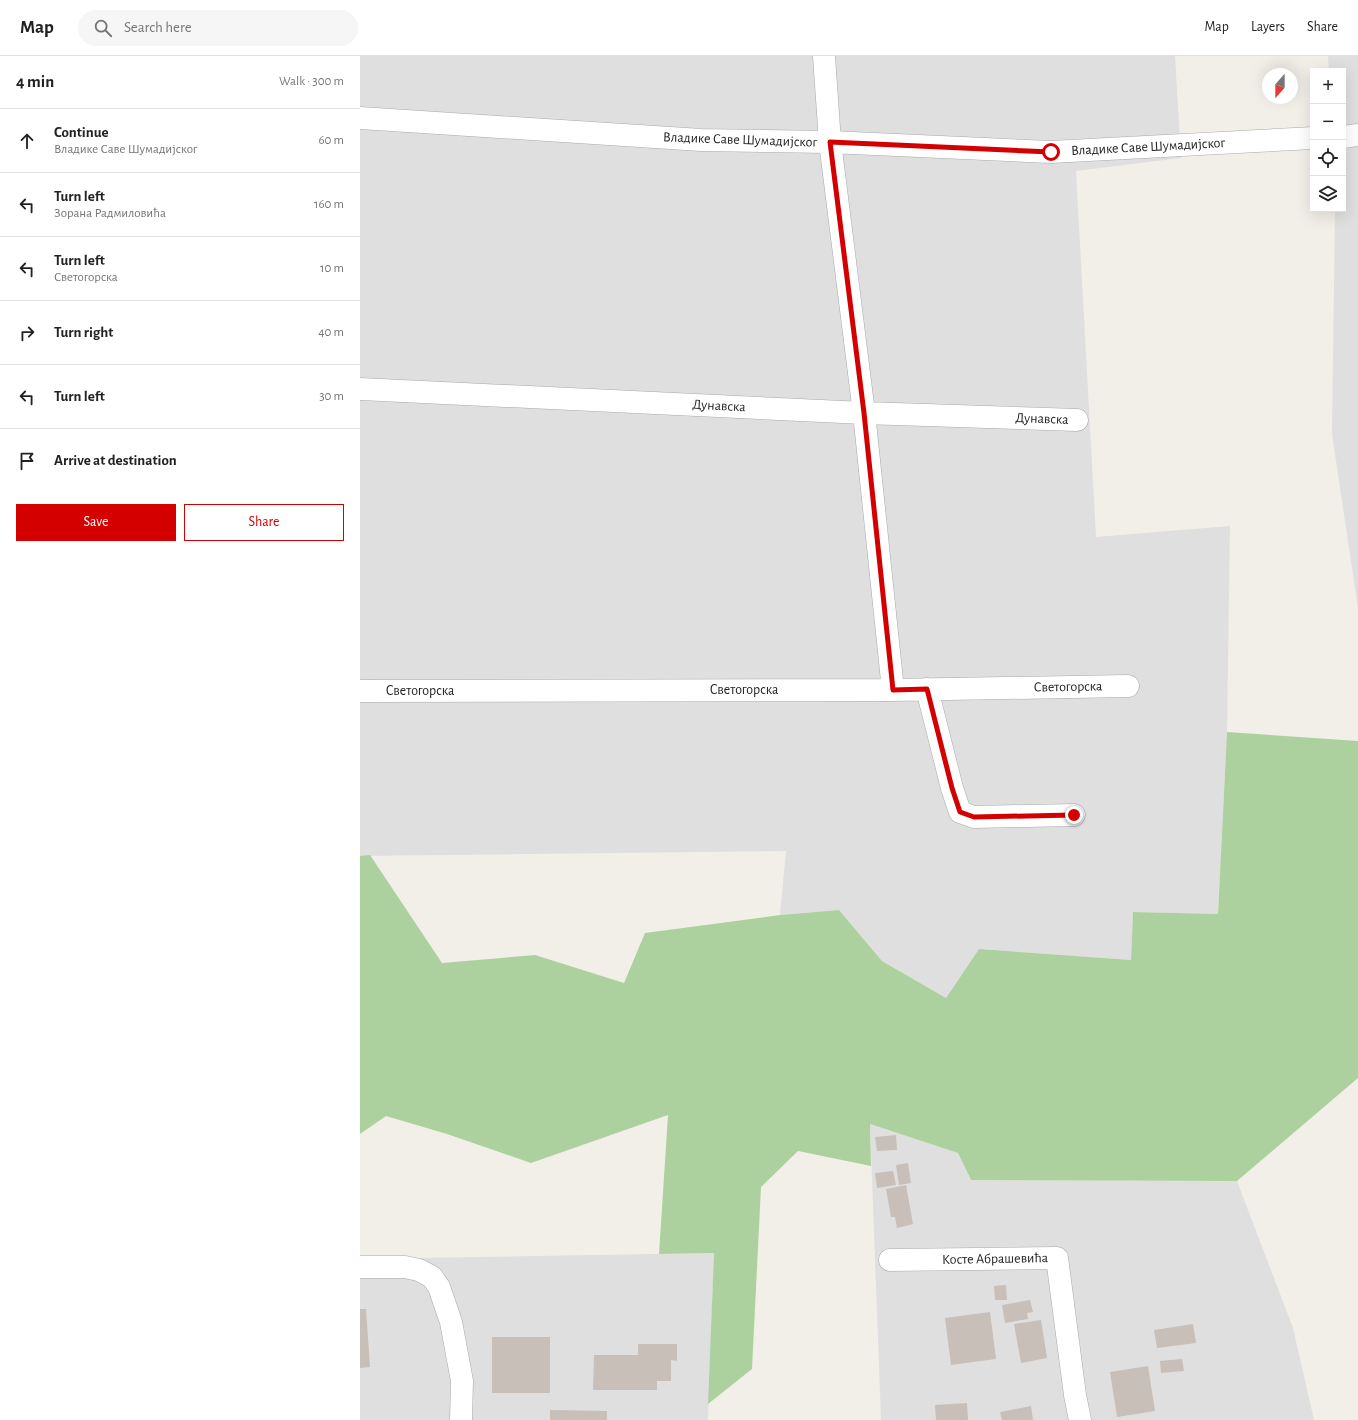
<!DOCTYPE html>
<meta charset="utf-8">
<style>
body{margin:0;font-family:"Alegreya Sans",sans-serif;background:#f6f6f6;color:#222}
.controls{position:absolute;right:12px;top:12px;display:grid;overflow:hidden;border-radius:0px;box-shadow:0 4px 16px #0002}
.controls button{width:36px;height:36px;display:grid;place-items:center;padding:0;border:0;border-bottom:1px solid #e0e0e0;background:#fff;color:#222;font:20px sans-serif}
.compass{position:absolute;left:902px;top:12px;width:36px;height:36px;border-radius:50%;background:#fff;box-shadow:0 4px 16px #0002;rotate:201deg}
.stop{position:absolute;width:12px;height:12px;margin:-9px;border:3px solid #d40000;border-radius:50%;background:#fff}
.stop.end{background:#d40000;border-color:#fff;box-shadow:0 1px 4px #0008}
.list{margin:0;padding:0;list-style:none}
h2{display:flex;justify-content:space-between;align-items:center;height:52px;margin:0;padding:0 16px;font-size:17px}
h2 small{font-size:13px;font-weight:400;color:#767676}
.list li{display:grid;grid-template-columns:26px 1fr auto;gap:12px;align-items:center;box-sizing:border-box;height:64px;padding:0 16px;border-top:1px solid #e0e0e0}
.list b{display:block;font-size:15px;white-space:nowrap}
.list p{margin:0;font-size:13px;white-space:nowrap;color:#767676}
.list em{font-size:13px;font-style:normal;color:#767676}
.actions{display:flex;gap:8px;padding:12px 16px}
.actions a{flex:1;padding:9px 0;border:1px solid #d40000;border-radius:0px;text-align:center;font-size:14px;color:#d40000}
.actions .main{background:#d40000;color:#fff}
.icon{flex:none;width:22px;height:22px;fill:none;stroke:currentColor;stroke-width:2;stroke-linecap:round;stroke-linejoin:round}
.map{position:relative;flex:none;width:998px;height:1364px;overflow:hidden}
header{display:flex;align-items:center;gap:24px;box-sizing:border-box;height:56px;padding:0 20px;background:#fff;border-bottom:1px solid #e0e0e0}
header strong{font-size:19px}
nav{display:flex;gap:22px;margin-inline-start:auto;font-size:14px}
.search{width:280px;height:36px;background:#f6f6f6;display:flex;align-items:center;gap:10px;box-sizing:border-box;padding:0 14px;border-radius:22px;color:#767676;font-size:15px}
main{display:flex}
aside{flex:1;background:#fff}
.map>svg:first-child{display:block}
.residential{fill:#e0dfdf}
.forest{fill:#add19e}
.building{fill:#c7bfb8}
.lines{fill:none;stroke-linecap:round;stroke-linejoin:round}
.minor-casing{stroke:#a9a9a9;stroke-width:23}
.minor{stroke:#fff;stroke-width:22}
.route{stroke:#d40000;stroke-width:5}
.labels{text-anchor:middle;dominant-baseline:central;stroke-width:3;stroke-linejoin:round;paint-order:stroke}
.street-label{font-size:14px;fill:#222;stroke:#fff}
</style>
<header>
<strong>Map</strong>
<div class="search"><svg class="icon" aria-label="search" viewBox="0 0 24 24"><circle cx="10" cy="10" r="6"/><path d="M15 15l6 6"/></svg>Search here</div>
<nav><a>Map</a><a>Layers</a><a>Share</a></nav>
</header>
<main>
<aside>
<h2>4 min<small>Walk · 300 m</small></h2>
<ul class="list">
<li><svg class="icon" aria-label="ahead" viewBox="0 0 24 24"><path d="M12 20V5M6 11l6-6 6 6"/></svg><div><b>Continue</b><p>Владике Саве Шумадијског</p></div><em>60 m</em></li>
<li><svg class="icon" aria-label="left" viewBox="0 0 24 24"><path d="M17 20v-9H6M10 6l-5 5 5 5"/></svg><div><b>Turn left</b><p>Зорана Радмиловића</p></div><em>160 m</em></li>
<li><svg class="icon" aria-label="left" viewBox="0 0 24 24"><path d="M17 20v-9H6M10 6l-5 5 5 5"/></svg><div><b>Turn left</b><p>Светогорска</p></div><em>10 m</em></li>
<li><svg class="icon" aria-label="right" viewBox="0 0 24 24"><path d="M7 20v-9h11M14 6l5 5-5 5"/></svg><div><b>Turn right</b></div><em>40 m</em></li>
<li><svg class="icon" aria-label="left" viewBox="0 0 24 24"><path d="M17 20v-9H6M10 6l-5 5 5 5"/></svg><div><b>Turn left</b></div><em>30 m</em></li>
<li><svg class="icon" aria-label="arrive" viewBox="0 0 24 24"><path d="M6 21V4h12l-3 4 3 4H6"/></svg><div><b>Arrive at destination</b></div></li>
</ul>
<div class="actions"><a class="main">Save</a><a>Share</a></div>
</aside>
<div class="map">
<svg width="998" height="1364" viewBox="0 0 998 1364">
<rect width="100%" height="100%" fill="#f2efe9"/>
<path class="residential" d="M 0,0 L 815,0 L 821,102 L 716,115 L 736,481 L 870,470 L 867,676 L 858,858 L 773,856 L 771,904 L 619,893 L 586,942 L 522,905 L 479,854 L 420,859 L 426,795 L 0,800 Z
M 968,0 L 998,0 L 998,552 L 972,378 L 975,153 L 983,153 L 983,15 L 969,15 Z
M 510,1068 L 598,1097 L 611,1124 L 877,1125 L 933,1272 L 954,1364 L 521,1364 Z
M 354,1197 L 348,1364 L 0,1364 L 0,1203 Z"/>
<path class="forest" d="M 867,676 L 998,685 L 998,1022 L 877,1125 L 611,1124 L 598,1097 L 510,1068 L 511,1110 L 438,1095 L 401,1131 L 392,1313 L 348,1348 L 354,1197 L 299,1198 L 308,1059 L 171,1107 L 87,1078 L 26,1060 L 0,1078 L 0,800 L 10,799 L 82,907 L 175,899 L 264,927 L 285,877 L 420,859 L 479,854 L 522,905 L 586,942 L 619,893 L 771,904 L 773,856 L 858,858 Z"/>
<path class="building" d="M 536,1079 L 537,1094 L 517,1095 L 515,1081 Z
M 548,1107 L 551,1127 L 539,1129 L 536,1109 Z
M 533,1115 L 536,1129 L 517,1132 L 515,1117 Z
M 546,1129 L 553,1168 L 537,1172 L 535,1161 L 531,1161 L 526,1133 Z
M 646,1229 L 647,1244 L 635,1244 L 634,1230 Z
M 670,1244 L 673,1256 L 667,1257 L 668,1263 L 645,1267 L 642,1249 Z
M 0,1253 L 6,1253 L 10,1311 L 0,1312 Z
M 630,1256 L 636,1303 L 591,1309 L 585,1262 Z
M 681,1264 L 687,1302 L 661,1307 L 654,1268 Z
M 833,1268 L 836,1287 L 797,1292 L 794,1274 Z
M 132,1281 L 190,1281 L 190,1337 L 132,1337 Z
M 278,1288 L 317,1288 L 317,1305 L 311,1304 L 311,1325 L 297,1325 L 297,1334 L 233,1334 L 234,1299 L 278,1299 Z
M 822,1303 L 824,1315 L 801,1317 L 800,1305 Z
M 788,1310 L 795,1355 L 757,1361 L 750,1316 Z
M 607,1347 L 608,1364 L 576,1364 L 575,1349 Z
M 671,1350 L 673,1364 L 642,1364 L 640,1356 Z
M 190,1354 L 247,1355 L 247,1364 L 190,1364 Z"/>
<g class="lines">
<defs>
<path id="minor" d="M 464,0 L 470,86 L 504,357 L 533,634
M 0,62 L 341,84 L 470,86 L 691,96 L 953,82
M 983,81 L 998,79
M 0,333 L 504,357 L 717,364
M 567,633 L 592,732 L 600,756 L 614,761 L 714,759
M 0,635 L 533,634 L 768,630
M 530,1204 L 697,1202 L 715,1339 L 720,1364
M 0,1211 L 45,1211 L 59,1214 L 72,1221 L 79,1231 L 91,1266 L 102,1325 L 101,1364"/>
</defs>
<use href="#minor" class="minor-casing"/>
<use href="#minor" class="minor"/>
</g>
<g class="lines">
<path class="route" d="M 691,96 L 470,86 L 504,357 L 533,634 L 567,633 L 592,732 L 600,756 L 614,761 L 714,759"/>
</g>
<g class="labels">
<g class="street-label">
<text transform="translate(380 84) rotate(2)">Владике Саве Шумадијског</text>
<text transform="translate(788 91) rotate(-3)">Владике Саве Шумадијског</text>
<text transform="translate(359 350) rotate(3)">Дунавска</text>
<text transform="translate(682 363) rotate(2)">Дунавска</text>
<text transform="translate(708 631) rotate(-1)">Светогорска</text>
<text x="384" y="634">Светогорска</text>
<text x="60" y="635">Светогорска</text>
<text transform="translate(635 1203) rotate(-1)">Косте Абрашевића</text>
</g>
</g>
</svg>
<div class="controls">
<button>+</button>
<button>−</button>
<button><svg class="icon" aria-label="locate" viewBox="0 0 24 24"><circle cx="12" cy="12" r="6"/><path d="M12 2v4M12 18v4M2 12h4M18 12h4"/></svg></button>
<button><svg class="icon" aria-label="layers" viewBox="0 0 24 24"><path d="M12 4l9 5-9 5-9-5zM3 14l9 5 9-5"/></svg></button>
</div>
<svg class="compass" viewBox="-18 -18 36 36"><path d="M0-13l5 13h-10z" fill="#e53935"/><path d="M0 13l5-13h-10z" fill="#767676"/></svg>
<div class="stop" style="left:691px;top:96px"></div>
<div class="stop end" style="left:714px;top:759px"></div>
</div>
</main>
